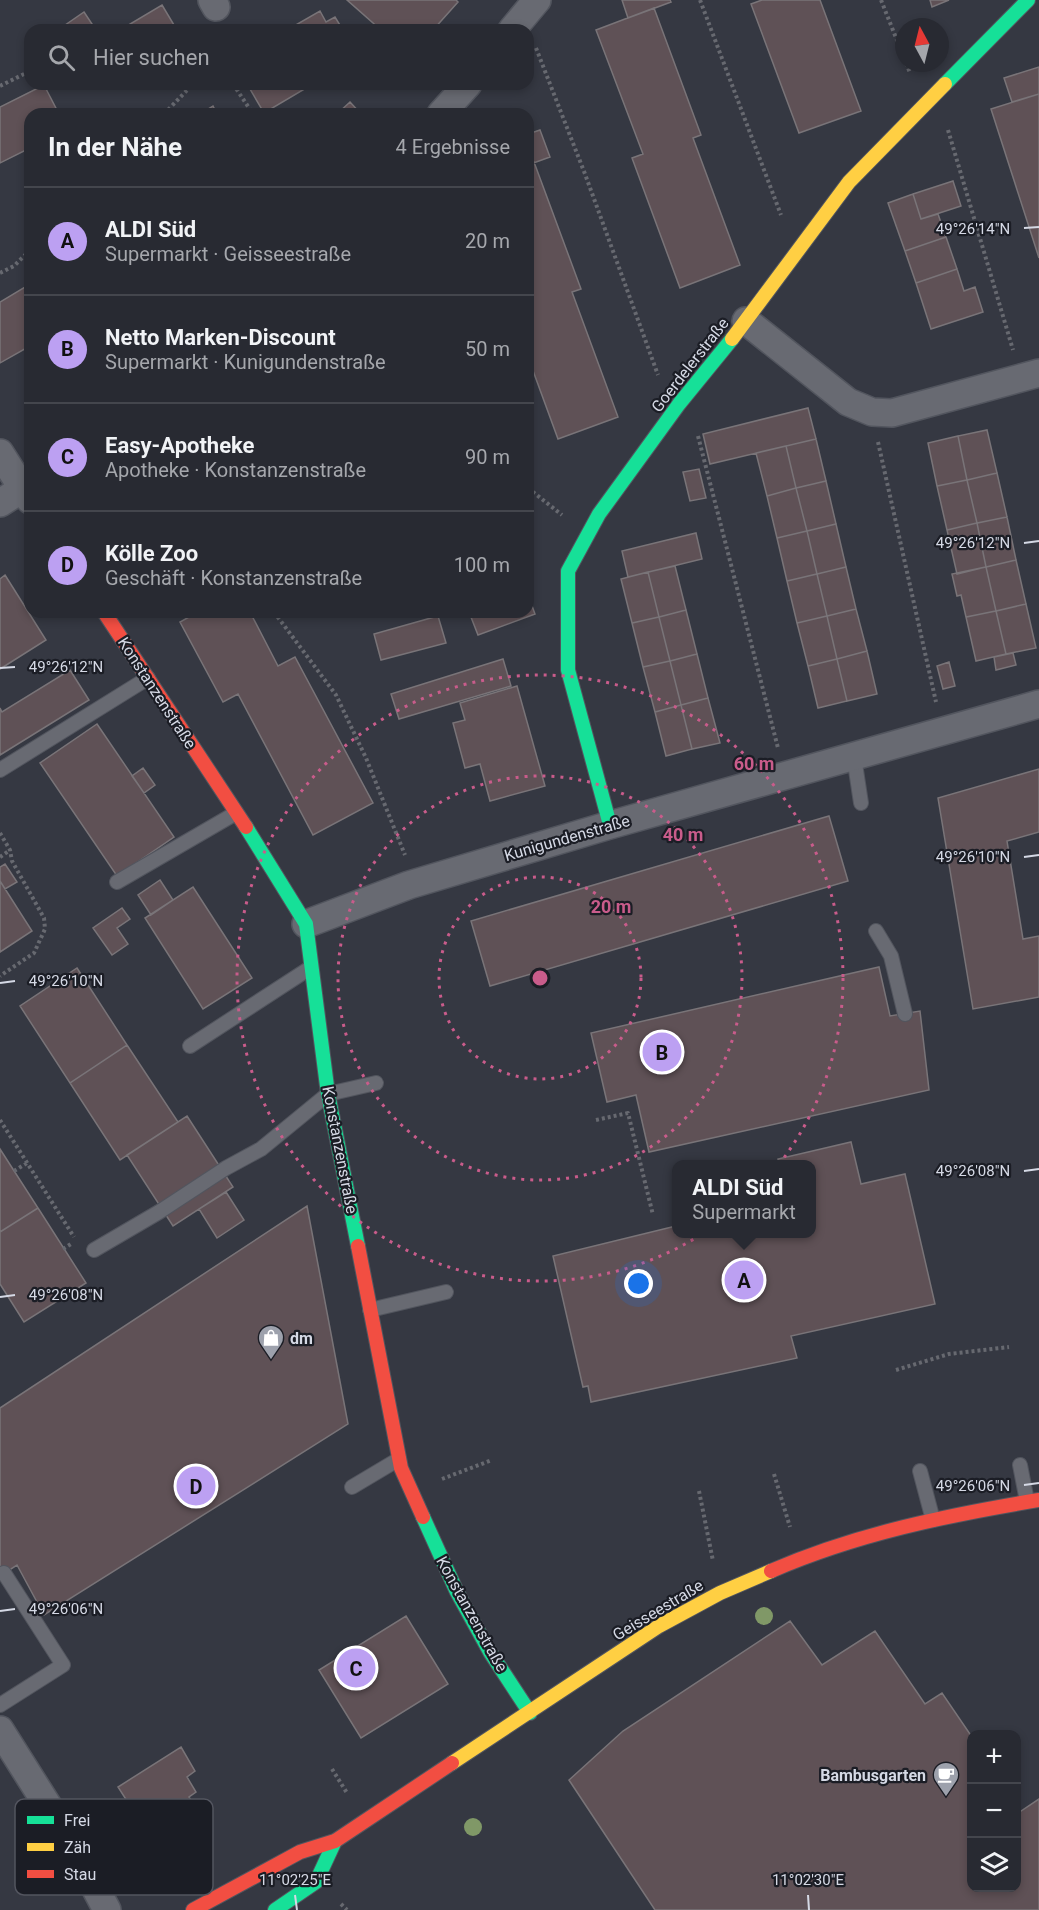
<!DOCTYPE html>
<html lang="de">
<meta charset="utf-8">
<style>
body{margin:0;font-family:Roboto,sans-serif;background:#30323a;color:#f1f3f6}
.controls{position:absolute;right:18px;bottom:18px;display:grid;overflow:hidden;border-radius:12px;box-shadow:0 3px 9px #0003}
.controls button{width:54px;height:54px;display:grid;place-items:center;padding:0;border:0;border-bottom:2px solid #44464d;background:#282a32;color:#f1f3f6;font:30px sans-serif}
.compass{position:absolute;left:895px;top:18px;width:54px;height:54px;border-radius:50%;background:#282a32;box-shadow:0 3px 9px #0003;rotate:353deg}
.you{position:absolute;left:639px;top:1284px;width:21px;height:21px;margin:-15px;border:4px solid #fff;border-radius:50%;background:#1a73e8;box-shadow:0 0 0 9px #1a73e833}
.badge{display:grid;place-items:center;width:39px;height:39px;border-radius:50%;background:#bca0f2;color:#111;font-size:20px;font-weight:700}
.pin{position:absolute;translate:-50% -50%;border:3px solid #fff;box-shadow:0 2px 6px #0006}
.popup{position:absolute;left:672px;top:1160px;width:144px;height:78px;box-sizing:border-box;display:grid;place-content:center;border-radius:12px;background:#282a32;filter:drop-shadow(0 2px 4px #0005);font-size:20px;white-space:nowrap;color:#a5a7ac}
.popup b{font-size:22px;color:#f1f3f6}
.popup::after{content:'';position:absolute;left:50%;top:100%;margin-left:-12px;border:12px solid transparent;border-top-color:#282a32}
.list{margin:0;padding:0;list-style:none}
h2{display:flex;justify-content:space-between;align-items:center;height:78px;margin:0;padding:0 24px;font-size:26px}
h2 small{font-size:20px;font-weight:400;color:#a5a7ac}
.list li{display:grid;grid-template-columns:39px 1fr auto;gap:18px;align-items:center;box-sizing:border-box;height:108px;padding:0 24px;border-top:2px solid #44464d}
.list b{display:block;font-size:22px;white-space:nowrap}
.list p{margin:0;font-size:20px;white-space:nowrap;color:#a5a7ac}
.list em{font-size:20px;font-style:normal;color:#a5a7ac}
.icon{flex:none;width:33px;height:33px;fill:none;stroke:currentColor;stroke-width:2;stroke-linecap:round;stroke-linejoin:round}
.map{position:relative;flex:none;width:1039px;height:1910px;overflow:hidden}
.search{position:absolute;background:#282a32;box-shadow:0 3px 9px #0003;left:24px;top:24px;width:510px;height:66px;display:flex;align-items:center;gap:15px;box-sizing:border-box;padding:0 21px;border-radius:18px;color:#a5a7ac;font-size:22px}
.panel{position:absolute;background:#282a32;box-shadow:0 3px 9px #0003;left:24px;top:108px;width:510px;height:510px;border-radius:18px}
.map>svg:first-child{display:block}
.building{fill:#5f5156;stroke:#797478;stroke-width:1.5}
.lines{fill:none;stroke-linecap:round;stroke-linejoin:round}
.lane-casing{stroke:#52555e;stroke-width:16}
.street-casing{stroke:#52555e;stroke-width:30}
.fast-casing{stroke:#52555e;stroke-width:16}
.slow-casing{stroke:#52555e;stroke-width:16}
.jam-casing{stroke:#52555e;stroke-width:16}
.path{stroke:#676970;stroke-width:4;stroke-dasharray:3 3;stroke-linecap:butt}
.lane{stroke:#686a72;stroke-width:14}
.street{stroke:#686a72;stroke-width:27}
.fast{stroke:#16e098;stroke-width:14}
.slow{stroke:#ffcf43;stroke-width:14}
.jam{stroke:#f24e42;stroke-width:14}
.tree{fill:#809867}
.ticks{fill:none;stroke:#d5d9e5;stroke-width:2}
.ring{fill:none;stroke:#c95c8b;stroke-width:3;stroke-dasharray:3 6}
.labels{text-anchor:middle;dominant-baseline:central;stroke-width:4.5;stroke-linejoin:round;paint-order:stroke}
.street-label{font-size:16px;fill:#d5d9e5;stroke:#1b1d25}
.poi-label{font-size:16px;font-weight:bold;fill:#d5d9e5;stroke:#1b1d25;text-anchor:start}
.key{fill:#1b1d25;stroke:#53555f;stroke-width:1.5}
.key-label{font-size:16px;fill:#d5d9e5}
.ticks-label{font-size:15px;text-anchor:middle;fill:#d5d9e5;stroke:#1b1d25;stroke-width:4.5;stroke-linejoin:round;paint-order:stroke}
.centre{fill:#c95c8b;stroke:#1b1d25;stroke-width:3}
.ring-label{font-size:18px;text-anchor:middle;font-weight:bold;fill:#c95c8b;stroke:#1b1d25;stroke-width:4.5;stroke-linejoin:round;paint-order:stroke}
</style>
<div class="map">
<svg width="1039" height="1910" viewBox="0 0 1039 1910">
<rect width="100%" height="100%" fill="#353842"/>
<path class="building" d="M 347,0 L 456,0 L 458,2 L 433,30 L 381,30 Z
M 622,0 L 670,0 L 671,2 L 628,18 Z
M 762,0 L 820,0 L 861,111 L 799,133 L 751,4 Z
M 930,0 L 949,0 L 932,7 Z
M 162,5 L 177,30 L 120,30 Z
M 654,8 L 701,135 L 693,138 L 740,265 L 680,288 L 632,158 L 643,154 L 596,30 Z
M 320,11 L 326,22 L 335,17 L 343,30 L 287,30 Z
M 84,12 L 96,30 L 58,30 Z
M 1039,67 L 1039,94 L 1012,102 L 1004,78 Z
M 247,84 L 313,84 L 264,113 Z
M 44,85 L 59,114 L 30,114 L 30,148 L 0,163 L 0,107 Z
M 1039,94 L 1039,258 L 991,109 Z
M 350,102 L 361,114 L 337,114 Z
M 213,106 L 217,114 L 200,114 Z
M 540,130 L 550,157 L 528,165 L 528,134 Z
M 534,162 L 581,289 L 572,292 L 618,417 L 558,439 L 528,357 L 528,165 Z
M 953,181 L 961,206 L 921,219 L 913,194 Z
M 913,194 L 921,219 L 938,214 L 946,237 L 905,251 L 888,203 Z
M 946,237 L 957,269 L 916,283 L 905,251 Z
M 957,269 L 964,291 L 975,287 L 983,312 L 931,329 L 916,283 Z
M 30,284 L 30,346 L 0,363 L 0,302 Z
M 808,408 L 816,439 L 710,464 L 703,434 Z
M 987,430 L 997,473 L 967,480 L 958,436 Z
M 958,436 L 967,480 L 937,486 L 928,443 Z
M 816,439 L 826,481 L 796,488 L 786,446 Z
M 786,446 L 796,488 L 767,496 L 756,453 Z
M 699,469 L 706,498 L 690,501 L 683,472 Z
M 997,473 L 1007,517 L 977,523 L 967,480 Z
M 967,480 L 977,523 L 947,530 L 937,486 Z
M 826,481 L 836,524 L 807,531 L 796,488 Z
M 796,488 L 807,531 L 777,538 L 767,496 Z
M 1007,517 L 1016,560 L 986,567 L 977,523 Z
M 977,523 L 986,567 L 957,574 L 947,530 Z
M 836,524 L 846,567 L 817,574 L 807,531 Z
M 807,531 L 817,574 L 787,581 L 777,538 Z
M 696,533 L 702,559 L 628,577 L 622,551 Z
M 1016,560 L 1026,604 L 996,611 L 986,567 Z
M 675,566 L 686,610 L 659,617 L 648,572 Z
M 846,567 L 856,609 L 827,616 L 817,574 Z
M 986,567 L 996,611 L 966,617 L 961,595 L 957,596 L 952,574 Z
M 648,572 L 659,617 L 632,623 L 621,579 Z
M 817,574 L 827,616 L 797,623 L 787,581 Z
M 5,575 L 46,640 L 0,669 L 0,579 Z
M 528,595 L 535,614 L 478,635 L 469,612 L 528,612 Z
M 1026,604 L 1036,648 L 1006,654 L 996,611 Z
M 856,609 L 867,651 L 837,659 L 827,616 Z
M 686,610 L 697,654 L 670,661 L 659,617 Z
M 996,611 L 1006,654 L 976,661 L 966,617 Z
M 198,612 L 250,612 L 278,666 L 295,657 L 373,803 L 313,835 L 238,694 L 223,702 L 180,622 Z
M 438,616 L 446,643 L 381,660 L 374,634 Z
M 827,616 L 837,659 L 808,666 L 797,623 Z
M 659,617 L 670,661 L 643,667 L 632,623 Z
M 867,651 L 877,694 L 847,701 L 837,659 Z
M 1013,653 L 1016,665 L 996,670 L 994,657 Z
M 697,654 L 708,698 L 681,705 L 670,661 Z
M 503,659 L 511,686 L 399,719 L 391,694 Z
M 837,659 L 847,701 L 818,708 L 808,666 Z
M 670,661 L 681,705 L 655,712 L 643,667 Z
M 949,662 L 955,686 L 943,689 L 937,666 Z
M 70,670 L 89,700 L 0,755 L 0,708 L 2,712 Z
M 517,686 L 545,786 L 490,801 L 480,764 L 465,768 L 453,723 L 465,720 L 460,703 Z
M 708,698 L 720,743 L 692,749 L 681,705 Z
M 681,705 L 692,749 L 666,756 L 655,712 Z
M 97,724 L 174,837 L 117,876 L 40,763 Z
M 143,768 L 155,785 L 144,793 L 132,776 Z
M 1039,769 L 1039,832 L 1007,841 L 1023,939 L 1039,936 L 1039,997 L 973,1009 L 938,798 Z
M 829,816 L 848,881 L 490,986 L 471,921 Z
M 5,864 L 17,882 L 5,889 L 0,881 L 0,867 Z
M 160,880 L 173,900 L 151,915 L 138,895 Z
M 0,881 L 32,931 L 0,952 Z
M 193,887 L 252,978 L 203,1009 L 145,918 Z
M 122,908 L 130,919 L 117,928 L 128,944 L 112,955 L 93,928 Z
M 879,967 L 890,1016 L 920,1011 L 929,1090 L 649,1152 L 636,1095 L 607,1102 L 591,1033 Z
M 77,968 L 127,1045 L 70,1083 L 20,1006 Z
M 127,1045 L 178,1122 L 120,1160 L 70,1083 Z
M 187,1116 L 233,1187 L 173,1226 L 127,1155 Z
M 851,1142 L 861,1184 L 905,1174 L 935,1304 L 791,1336 L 797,1358 L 591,1402 L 588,1386 L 583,1387 L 553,1256 L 676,1226 L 676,1234 L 812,1234 L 812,1164 L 779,1164 L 778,1159 Z
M 0,1149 L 38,1208 L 0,1232 Z
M 226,1192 L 244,1220 L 217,1238 L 199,1209 Z
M 307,1206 L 348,1424 L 44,1615 L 17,1565 L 0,1576 L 0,1408 Z
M 38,1208 L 86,1283 L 24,1322 L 0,1284 L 0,1232 Z
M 406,1616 L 448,1684 L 361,1738 L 319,1670 Z
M 790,1621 L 822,1665 L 875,1631 L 925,1704 L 942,1693 L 972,1737 L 972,1888 L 1016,1888 L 1016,1805 L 1021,1811 L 1039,1799 L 1039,1910 L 655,1910 L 569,1780 L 623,1731 Z
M 181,1747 L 195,1771 L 187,1777 L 196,1792 L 189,1797 L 208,1828 L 163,1857 L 118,1787 Z"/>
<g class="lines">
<defs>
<path id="lane" d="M 854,757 L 861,803
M 0,770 L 148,678
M 117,882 L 236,813
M 876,931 L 891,956 L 905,1014
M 190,1046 L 310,968
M 94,1250 L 159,1212 L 226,1168 L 261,1149 L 328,1094 L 376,1083
M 370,1310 L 446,1292
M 1020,1465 L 1027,1501
M 920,1471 L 933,1520
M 352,1487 L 399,1459
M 0,1705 L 63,1665 L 4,1573"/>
<path id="street" d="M 212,0 L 216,7
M 512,30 L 537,0
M 441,114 L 468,84
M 746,321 L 848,402 L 872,412 L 892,413 L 1039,373
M 0,453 L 30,500
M 0,503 L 30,484
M 306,924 L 409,885 L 610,825 L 1039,704
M 0,1730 L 72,1844 L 107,1910"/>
<path id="fast" d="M 945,84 L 1028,0
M 610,825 L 568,670 L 568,571 L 599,514 L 679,404 L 732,339
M 246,827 L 306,924 L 328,1094 L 358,1246
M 423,1517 L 457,1592 L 490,1652 L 530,1713
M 275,1910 L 316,1882 L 335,1841"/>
<path id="slow" d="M 732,339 L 849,182 L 945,84
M 452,1763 L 659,1626 L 720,1593 L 771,1571"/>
<path id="jam" d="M 104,612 L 246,827
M 358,1246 L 401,1468 L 423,1517
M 771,1571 C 856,1534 948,1515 1039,1500
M 193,1910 L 300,1852 L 335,1841 L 452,1763"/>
</defs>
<use href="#lane" class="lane-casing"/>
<use href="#street" class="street-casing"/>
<use href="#fast" class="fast-casing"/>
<use href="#slow" class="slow-casing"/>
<use href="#jam" class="jam-casing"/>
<path class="path" d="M 700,0 L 781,215
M 881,0 L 904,58
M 536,48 L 585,174 L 658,375
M 906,63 L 910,73
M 233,84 L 253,114
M 0,86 L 30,71
M 164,114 L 193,84
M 948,130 L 1013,350
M 0,273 L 14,266 L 30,250
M 698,436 L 778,748
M 878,442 L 936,702
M 528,488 L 562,515
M 274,612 L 336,695 L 366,758 L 405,855
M 0,833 L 10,850 L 12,861 L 44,918 L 45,929 L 34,953 L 0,976
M 0,857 L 10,850
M 0,1120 L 74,1237
M 596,1120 L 628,1113 L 653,1215
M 14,1171 L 27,1163
M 63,1249 L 71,1244
M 896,1370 L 949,1354 L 1009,1347
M 774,1474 L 790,1527
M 442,1479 L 492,1460
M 699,1491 L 713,1561
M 332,1769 L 347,1793
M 341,1904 L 347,1910"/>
<use href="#lane" class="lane"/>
<use href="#street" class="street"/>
<use href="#fast" class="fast"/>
<use href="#slow" class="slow"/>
<use href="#jam" class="jam"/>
</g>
<g class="tree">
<circle cx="764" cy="1616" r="9"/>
<circle cx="473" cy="1827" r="9"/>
<circle cx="134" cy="1869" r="9"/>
</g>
<path class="ticks" d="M 1024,228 L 1039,227M 1024,543 L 1039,541M 0,668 L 15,667M 1024,857 L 1039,855M 0,983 L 15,981M 1024,1171 L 1039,1169M 0,1297 L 15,1295M 1024,1485 L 1039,1483M 0,1611 L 15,1609M 295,1895 L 297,1910M 808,1895 L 809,1910"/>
<g class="ring">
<circle cx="540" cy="978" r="101"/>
<circle cx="540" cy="978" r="202"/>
<circle cx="540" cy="978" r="303"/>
</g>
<defs>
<symbol id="shop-pin" viewBox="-11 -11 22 30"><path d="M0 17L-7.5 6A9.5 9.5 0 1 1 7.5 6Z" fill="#9da1ac" stroke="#1b1d25"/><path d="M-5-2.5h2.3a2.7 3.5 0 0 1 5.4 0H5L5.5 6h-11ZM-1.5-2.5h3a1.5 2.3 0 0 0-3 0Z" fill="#fff"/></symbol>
<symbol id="cafe-pin" viewBox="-11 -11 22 30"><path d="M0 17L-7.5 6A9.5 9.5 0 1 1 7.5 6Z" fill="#9da1ac" stroke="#1b1d25"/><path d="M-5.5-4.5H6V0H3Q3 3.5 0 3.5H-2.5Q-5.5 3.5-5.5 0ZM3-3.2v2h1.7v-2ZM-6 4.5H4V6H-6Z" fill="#fff"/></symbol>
</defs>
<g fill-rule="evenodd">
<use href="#shop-pin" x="256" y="1323" width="30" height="40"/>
<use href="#cafe-pin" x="931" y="1760" width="30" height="40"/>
</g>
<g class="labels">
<g class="street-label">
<text transform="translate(690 365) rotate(-52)">Goerdelerstraße</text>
<text transform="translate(157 693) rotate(57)">Konstanzenstraße</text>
<text transform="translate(567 838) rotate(-16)">Kunigundenstraße</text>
<text transform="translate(340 1150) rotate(79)">Konstanzenstraße</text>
<text transform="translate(658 1610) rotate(-31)">Geisseestraße</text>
<text transform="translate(472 1614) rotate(61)">Konstanzenstraße</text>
</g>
<g class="poi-label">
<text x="290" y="1338">dm</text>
<text x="926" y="1775" text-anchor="end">Bambusgarten</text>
</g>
</g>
<rect x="15" y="1799" width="198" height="96" rx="9" class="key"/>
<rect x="27" y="1816" width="27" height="8" fill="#16e098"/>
<rect x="27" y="1843" width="27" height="8" fill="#ffcf43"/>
<rect x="27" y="1870" width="27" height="8" fill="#f24e42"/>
<g class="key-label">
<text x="64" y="1826">Frei</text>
<text x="64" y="1853">Zäh</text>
<text x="64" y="1880">Stau</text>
</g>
<g class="ticks-label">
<text x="973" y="234">49°26'14"N</text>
<text x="973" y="548">49°26'12"N</text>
<text x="66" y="672">49°26'12"N</text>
<text x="973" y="862">49°26'10"N</text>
<text x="66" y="986">49°26'10"N</text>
<text x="973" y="1176">49°26'08"N</text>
<text x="66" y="1300">49°26'08"N</text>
<text x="973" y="1491">49°26'06"N</text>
<text x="66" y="1614">49°26'06"N</text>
<text x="295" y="1885">11°02'25"E</text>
<text x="808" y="1885">11°02'30"E</text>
</g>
<circle cx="540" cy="978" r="9" class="centre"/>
<g class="ring-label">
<text x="754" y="770">60 m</text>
<text x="683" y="841">40 m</text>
<text x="611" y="913">20 m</text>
</g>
</svg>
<div class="controls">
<button>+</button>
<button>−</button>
<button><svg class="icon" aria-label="layers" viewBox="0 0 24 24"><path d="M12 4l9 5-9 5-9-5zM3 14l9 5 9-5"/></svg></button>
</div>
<svg class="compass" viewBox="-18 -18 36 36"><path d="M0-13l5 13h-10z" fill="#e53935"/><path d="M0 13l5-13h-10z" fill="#a5a7ac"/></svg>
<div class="you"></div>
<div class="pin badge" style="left:744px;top:1280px">A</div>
<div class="popup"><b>ALDI Süd</b>Supermarkt</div>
<div class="pin badge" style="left:662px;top:1052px">B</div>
<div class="pin badge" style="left:356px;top:1668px">C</div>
<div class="pin badge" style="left:196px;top:1486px">D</div>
<div class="search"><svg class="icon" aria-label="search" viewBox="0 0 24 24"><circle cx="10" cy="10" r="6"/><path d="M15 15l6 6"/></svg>Hier suchen</div>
<section class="panel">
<h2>In der Nähe<small>4 Ergebnisse</small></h2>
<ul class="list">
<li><span class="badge">A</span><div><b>ALDI Süd</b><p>Supermarkt · Geisseestraße</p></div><em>20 m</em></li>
<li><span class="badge">B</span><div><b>Netto Marken-Discount</b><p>Supermarkt · Kunigundenstraße</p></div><em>50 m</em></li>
<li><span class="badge">C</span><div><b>Easy-Apotheke</b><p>Apotheke · Konstanzenstraße</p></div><em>90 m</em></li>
<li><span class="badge">D</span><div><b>Kölle Zoo</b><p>Geschäft · Konstanzenstraße</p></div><em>100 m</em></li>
</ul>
</section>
</div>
